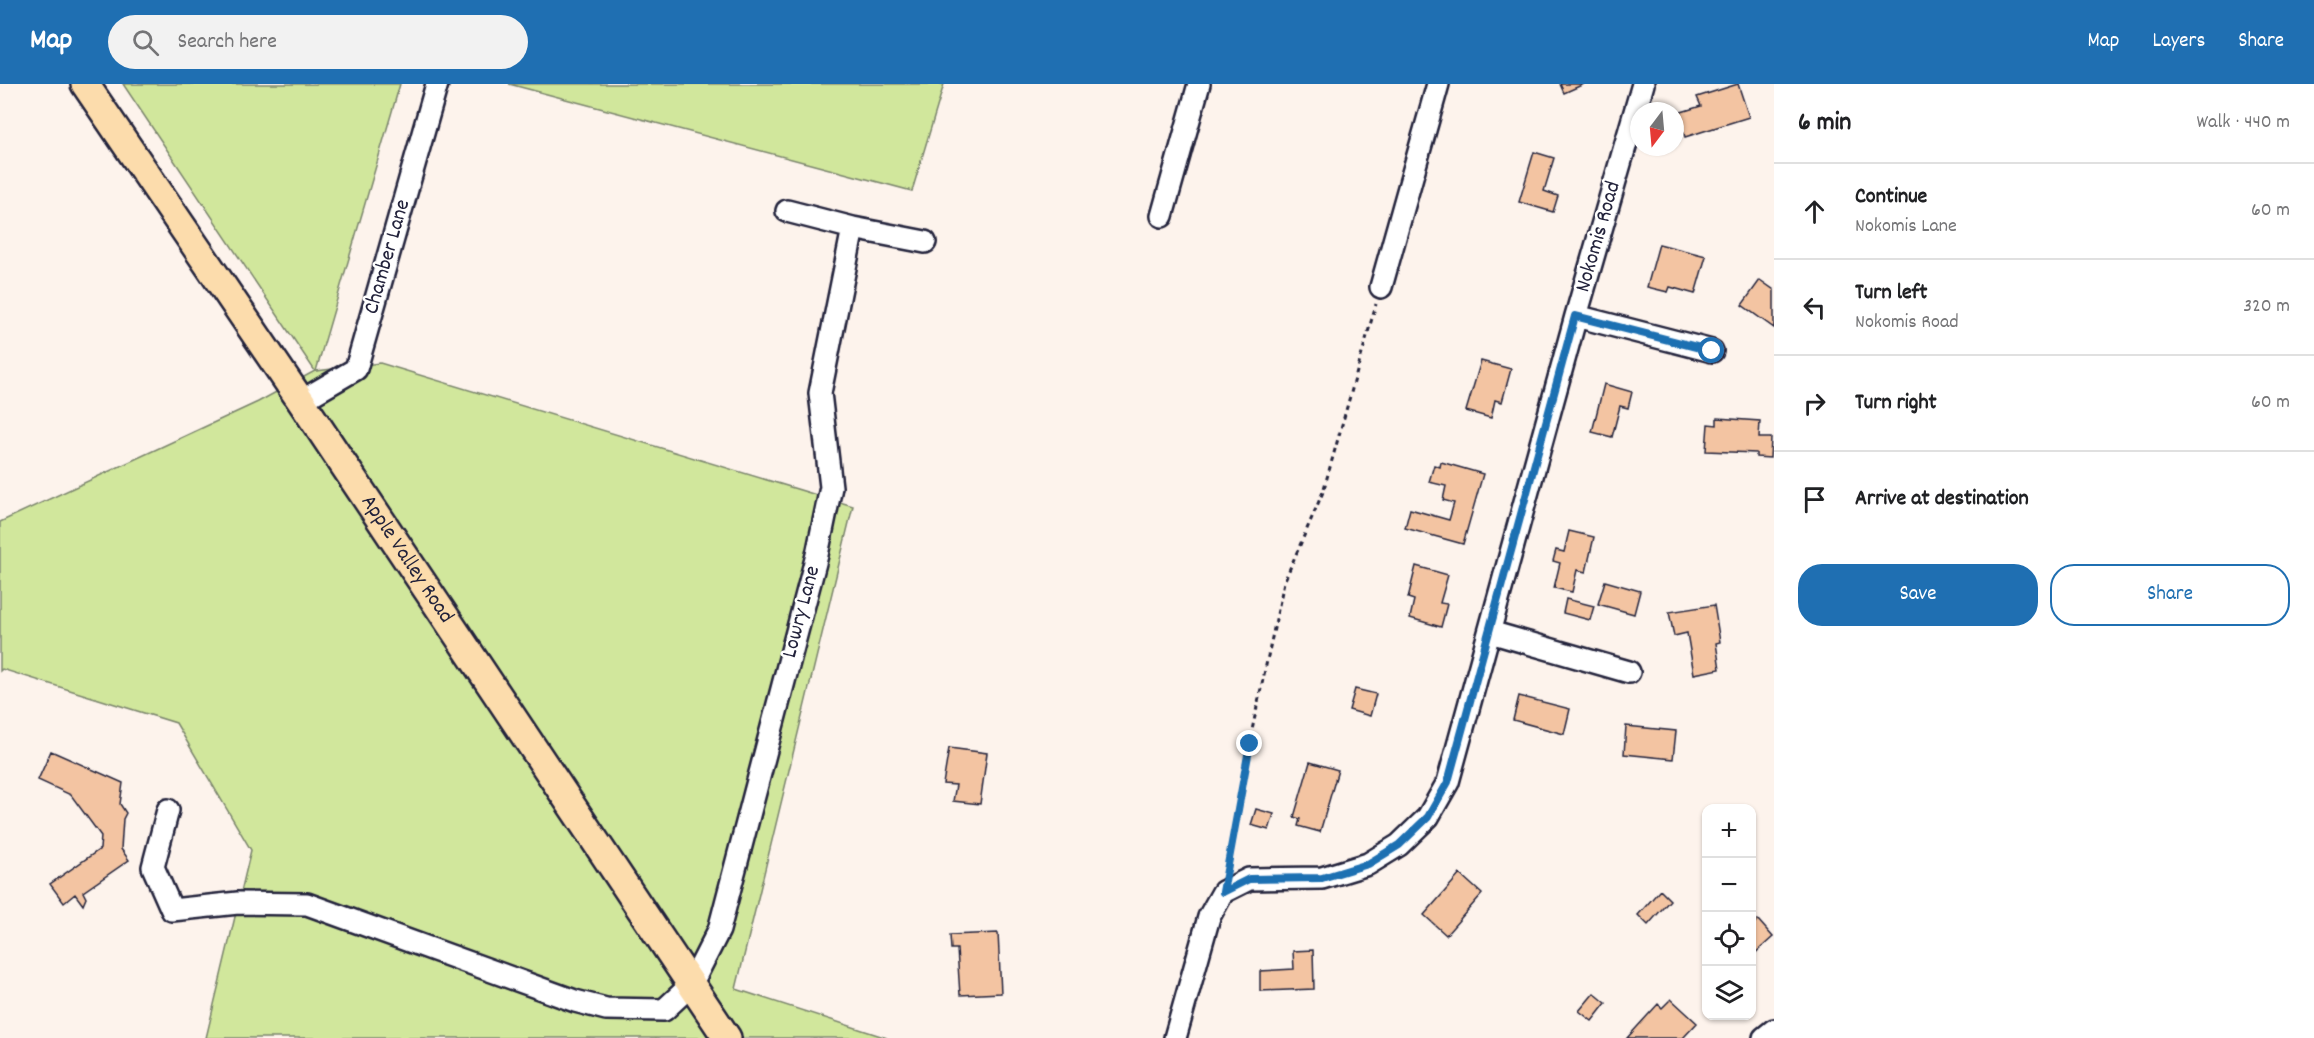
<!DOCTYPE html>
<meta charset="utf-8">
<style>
body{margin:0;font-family:Dekko,sans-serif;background:#f2f2f2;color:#202124}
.controls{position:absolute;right:18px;bottom:18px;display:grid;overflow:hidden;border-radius:12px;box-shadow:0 2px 4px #0004}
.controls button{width:54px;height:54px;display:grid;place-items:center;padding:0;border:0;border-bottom:2px solid #e0e0e0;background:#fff;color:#202124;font:30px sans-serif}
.compass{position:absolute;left:1630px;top:18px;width:54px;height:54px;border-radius:50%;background:#fff;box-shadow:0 2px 4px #0004;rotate:196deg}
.stop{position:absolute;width:18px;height:18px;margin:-14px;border:4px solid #1f6fb2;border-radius:50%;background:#fff}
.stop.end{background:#1f6fb2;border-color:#fff;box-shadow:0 2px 6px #0008}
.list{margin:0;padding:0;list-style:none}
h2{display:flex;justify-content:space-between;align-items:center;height:78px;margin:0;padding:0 24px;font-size:26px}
h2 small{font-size:20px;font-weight:400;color:#757577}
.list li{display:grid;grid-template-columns:39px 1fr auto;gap:18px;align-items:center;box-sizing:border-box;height:96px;padding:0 24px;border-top:2px solid #e0e0e0}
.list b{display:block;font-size:22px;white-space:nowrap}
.list p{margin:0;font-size:20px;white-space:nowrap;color:#757577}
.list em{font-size:20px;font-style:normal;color:#757577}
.actions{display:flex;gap:12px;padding:18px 24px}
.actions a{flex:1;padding:14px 0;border:2px solid #1f6fb2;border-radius:24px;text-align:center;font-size:21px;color:#1f6fb2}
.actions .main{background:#1f6fb2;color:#fff}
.icon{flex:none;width:33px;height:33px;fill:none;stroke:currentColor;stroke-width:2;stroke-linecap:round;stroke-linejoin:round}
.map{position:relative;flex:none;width:1774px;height:954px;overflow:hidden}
header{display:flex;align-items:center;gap:36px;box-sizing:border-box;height:84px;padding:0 30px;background:#1f6fb2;color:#fff}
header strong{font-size:28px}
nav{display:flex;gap:33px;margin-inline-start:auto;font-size:21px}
.search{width:420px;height:54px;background:#f2f2f2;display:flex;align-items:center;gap:15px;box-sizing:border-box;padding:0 21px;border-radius:33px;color:#757577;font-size:22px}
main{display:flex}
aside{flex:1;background:#fff}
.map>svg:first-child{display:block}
.green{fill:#d1e79c;stroke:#7a846c;stroke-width:1.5}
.building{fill:#f3c4a2;stroke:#22223b;stroke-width:1.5}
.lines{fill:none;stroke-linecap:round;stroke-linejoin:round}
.minor-casing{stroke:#22223b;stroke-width:26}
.major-casing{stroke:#22223b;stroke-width:32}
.path{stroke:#22223b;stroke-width:3;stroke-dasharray:4.5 4.5;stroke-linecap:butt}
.minor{stroke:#fff;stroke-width:21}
.major{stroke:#fcdcac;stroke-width:27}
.route{stroke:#1f6fb2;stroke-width:8}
.labels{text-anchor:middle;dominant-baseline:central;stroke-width:5;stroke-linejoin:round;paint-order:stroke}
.street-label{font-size:22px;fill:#22223b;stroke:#fff}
</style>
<header>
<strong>Map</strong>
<div class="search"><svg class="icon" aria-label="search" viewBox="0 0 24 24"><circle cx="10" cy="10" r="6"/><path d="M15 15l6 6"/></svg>Search here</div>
<nav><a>Map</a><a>Layers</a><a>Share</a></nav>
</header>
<main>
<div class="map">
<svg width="1774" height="954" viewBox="0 0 1774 954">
<rect width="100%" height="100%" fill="#fdf3ec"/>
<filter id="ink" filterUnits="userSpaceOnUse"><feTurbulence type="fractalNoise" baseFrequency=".0167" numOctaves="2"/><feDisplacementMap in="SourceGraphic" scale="12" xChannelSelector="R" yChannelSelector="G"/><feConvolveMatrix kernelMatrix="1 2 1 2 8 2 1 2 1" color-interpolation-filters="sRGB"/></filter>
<g filter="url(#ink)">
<path class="green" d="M 123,0 L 400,0 L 316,287 L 380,279 L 853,422 L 736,905 L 887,954 L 206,954 L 251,766 L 176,639 L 2,585 L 0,587 L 0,438 L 258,318 L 315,287 Z
M 509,0 L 944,0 L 912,107 Z"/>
<path class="building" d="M 1560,0 L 1584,0 L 1564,9 Z
M 1738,0 L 1749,33 L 1685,53 L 1678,29 L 1701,22 L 1697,13 Z
M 1534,68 L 1554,74 L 1544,107 L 1558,112 L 1553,128 L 1519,118 Z
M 1659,160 L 1706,172 L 1695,210 L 1670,203 L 1668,208 L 1647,203 Z
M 1760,196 L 1774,206 L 1774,244 L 1742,221 Z
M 1481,277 L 1511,285 L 1502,318 L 1495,316 L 1491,334 L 1466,327 Z
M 1604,300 L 1632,308 L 1628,324 L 1620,322 L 1612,353 L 1592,348 Z
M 1717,334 L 1760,337 L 1759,354 L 1771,354 L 1770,374 L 1756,373 L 1756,369 L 1706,367 L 1708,340 L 1717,341 Z
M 1441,378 L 1483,390 L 1463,460 L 1405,444 L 1410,425 L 1449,436 L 1454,419 L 1443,416 L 1446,402 L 1429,398 L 1434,381 L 1440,383 Z
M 1569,447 L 1594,453 L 1586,488 L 1577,486 L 1572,508 L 1554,504 L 1560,479 L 1553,477 L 1556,466 L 1564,468 Z
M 1416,482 L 1448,491 L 1440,519 L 1447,520 L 1441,543 L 1410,534 L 1414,516 L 1408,514 Z
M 1605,497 L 1640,507 L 1634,530 L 1598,520 Z
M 1566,515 L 1594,522 L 1590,536 L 1563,529 Z
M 1714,521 L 1720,558 L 1716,559 L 1720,585 L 1694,590 L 1687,549 L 1674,552 L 1669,528 Z
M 1355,605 L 1376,610 L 1370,632 L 1349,626 Z
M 1519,612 L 1570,625 L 1564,650 L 1513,636 Z
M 1626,642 L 1676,647 L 1673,675 L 1624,670 Z
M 949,664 L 987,669 L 980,720 L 953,717 L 956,701 L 943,700 Z
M 51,667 L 123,699 L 120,720 L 126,729 L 123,735 L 121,765 L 129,776 L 83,808 L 86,814 L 83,821 L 75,810 L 64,819 L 50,800 L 100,765 L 101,752 L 71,711 L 38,696 Z
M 1310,678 L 1338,686 L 1320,748 L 1298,742 L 1300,735 L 1294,733 Z
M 1256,725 L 1274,730 L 1269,746 L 1251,741 Z
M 1460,790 L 1482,810 L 1446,851 L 1424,831 Z
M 1660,806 L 1670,816 L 1648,841 L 1638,831 Z
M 1758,836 L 1773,853 L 1752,872 L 1752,841 Z
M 998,849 L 1001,909 L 960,911 L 957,865 L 951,865 L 950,851 Z
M 1313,866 L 1314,905 L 1260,907 L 1260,887 L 1294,885 L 1293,867 Z
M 1594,909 L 1606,919 L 1592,937 L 1579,927 Z
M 1671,915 L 1697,939 L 1683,954 L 1627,954 L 1658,920 L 1662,924 Z"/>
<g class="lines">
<defs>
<path id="minor" d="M 787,127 L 853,144 L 925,158
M 1162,132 L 1199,0
M 1381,203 L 1438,0
M 1576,232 L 1712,267
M 301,317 L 356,285 L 437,0
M 1490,548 L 1629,588
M 168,726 L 153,783 L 172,826 L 238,819 L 307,820 L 575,917 L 606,925 L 664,926 L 691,901 L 719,846 L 817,471 L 831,403 L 820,309 L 853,144
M 1175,954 L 1209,833 L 1223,808 L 1249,795 L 1322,794 L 1368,780 L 1399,761 L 1428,733 L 1448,698 L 1576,232 L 1643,0
M 1764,954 L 1774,946"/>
<g id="major">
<path id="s1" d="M 85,0 L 301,317 L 727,954"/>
</g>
</defs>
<use href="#minor" class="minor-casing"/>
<use href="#major" class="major-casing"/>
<path class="path" d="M 1227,786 L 1249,660 L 1284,498 L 1323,408 L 1376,220"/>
<use href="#minor" class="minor"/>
<use href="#major" class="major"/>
</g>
</g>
<g class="lines" filter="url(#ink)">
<path class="route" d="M 1250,660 L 1223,808 L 1249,795 L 1322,794 L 1368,780 L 1399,761 L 1428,733 L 1448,698 L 1575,232 L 1712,267"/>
</g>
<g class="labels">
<g class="street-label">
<text transform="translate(1599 153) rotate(-74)">Nokomis Road</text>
<text transform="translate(388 173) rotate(-74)">Chamber Lane</text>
<text stroke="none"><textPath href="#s1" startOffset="574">Apple Valley Road</textPath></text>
<text transform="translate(802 528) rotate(-75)">Lowry Lane</text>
</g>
</g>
</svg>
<div class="controls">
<button>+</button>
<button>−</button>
<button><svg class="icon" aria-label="locate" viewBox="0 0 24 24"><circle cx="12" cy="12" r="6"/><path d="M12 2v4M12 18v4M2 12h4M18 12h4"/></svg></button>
<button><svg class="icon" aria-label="layers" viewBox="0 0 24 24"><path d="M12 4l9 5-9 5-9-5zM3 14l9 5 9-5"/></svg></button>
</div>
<svg class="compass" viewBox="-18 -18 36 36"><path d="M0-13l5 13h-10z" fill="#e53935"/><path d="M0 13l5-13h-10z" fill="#757577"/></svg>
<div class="stop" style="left:1712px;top:267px"></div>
<div class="stop end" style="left:1250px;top:660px"></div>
</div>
<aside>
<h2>6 min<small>Walk · 440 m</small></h2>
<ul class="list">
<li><svg class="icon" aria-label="ahead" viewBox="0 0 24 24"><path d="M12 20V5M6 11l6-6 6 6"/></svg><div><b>Continue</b><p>Nokomis Lane</p></div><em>60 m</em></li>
<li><svg class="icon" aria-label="left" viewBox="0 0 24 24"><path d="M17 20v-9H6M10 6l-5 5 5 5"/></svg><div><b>Turn left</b><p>Nokomis Road</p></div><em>320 m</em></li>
<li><svg class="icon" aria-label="right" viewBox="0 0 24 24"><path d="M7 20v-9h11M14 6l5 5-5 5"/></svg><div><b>Turn right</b></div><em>60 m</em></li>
<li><svg class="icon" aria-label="arrive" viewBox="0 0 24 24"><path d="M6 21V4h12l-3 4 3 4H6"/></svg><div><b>Arrive at destination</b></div></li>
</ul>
<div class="actions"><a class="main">Save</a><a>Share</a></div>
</aside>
</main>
